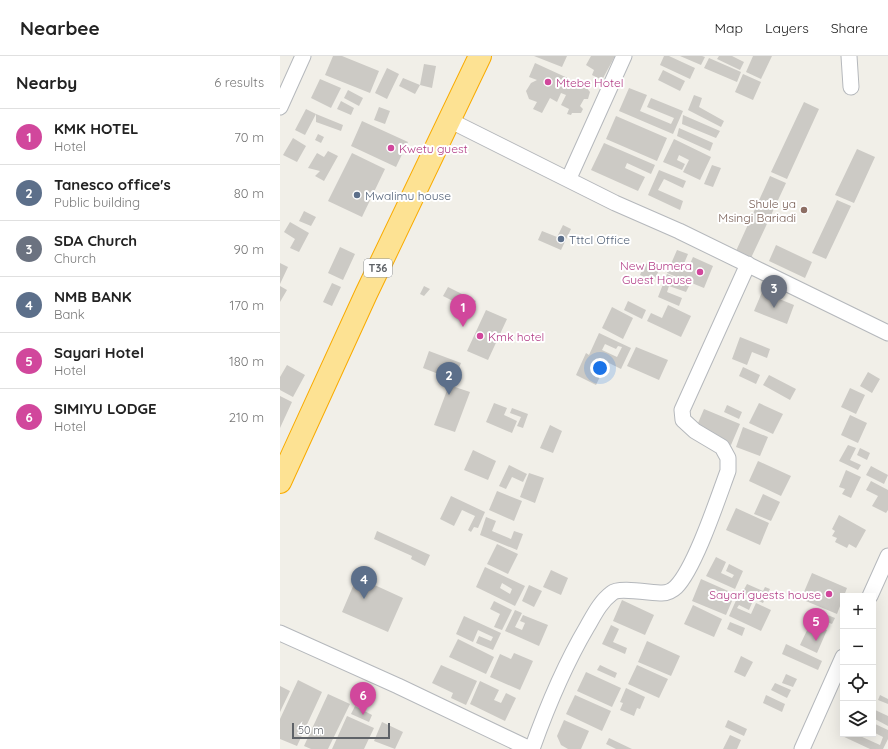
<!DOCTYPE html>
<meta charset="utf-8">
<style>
body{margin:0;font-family:Quicksand,sans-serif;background:#f6f6f6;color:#222}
.controls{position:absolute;right:12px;bottom:12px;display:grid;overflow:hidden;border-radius:0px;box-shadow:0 4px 16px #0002}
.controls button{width:36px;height:36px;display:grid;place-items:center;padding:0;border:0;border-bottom:1px solid #e0e0e0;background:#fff;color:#222;font:20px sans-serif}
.scale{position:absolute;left:12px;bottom:10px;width:98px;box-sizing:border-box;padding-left:4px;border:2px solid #5f6368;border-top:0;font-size:11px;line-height:14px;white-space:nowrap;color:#5f6368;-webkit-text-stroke:3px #fff;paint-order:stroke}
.you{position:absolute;left:320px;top:312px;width:14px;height:14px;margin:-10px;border:3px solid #fff;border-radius:50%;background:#1a73e8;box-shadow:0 0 0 6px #1a73e833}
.badge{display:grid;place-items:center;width:26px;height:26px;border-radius:50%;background:#ea4335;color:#fff;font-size:13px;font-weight:700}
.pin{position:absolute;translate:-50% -33px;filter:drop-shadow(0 1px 2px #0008)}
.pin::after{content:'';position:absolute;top:21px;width:14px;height:12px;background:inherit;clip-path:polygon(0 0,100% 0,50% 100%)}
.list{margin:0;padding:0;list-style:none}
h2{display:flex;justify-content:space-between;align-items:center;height:52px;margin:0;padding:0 16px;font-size:17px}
h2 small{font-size:13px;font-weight:400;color:#767676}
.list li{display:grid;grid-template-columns:26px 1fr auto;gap:12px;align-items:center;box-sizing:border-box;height:56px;padding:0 16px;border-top:1px solid #e0e0e0}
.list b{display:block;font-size:15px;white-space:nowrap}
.list p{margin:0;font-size:13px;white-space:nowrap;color:#767676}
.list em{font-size:13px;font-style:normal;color:#767676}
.icon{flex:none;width:22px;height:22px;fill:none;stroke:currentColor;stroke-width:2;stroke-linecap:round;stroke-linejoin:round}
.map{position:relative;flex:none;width:608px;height:693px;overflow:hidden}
header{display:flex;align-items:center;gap:24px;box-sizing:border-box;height:56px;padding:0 20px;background:#fff;border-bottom:1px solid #e0e0e0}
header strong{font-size:19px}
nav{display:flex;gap:22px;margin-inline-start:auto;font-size:14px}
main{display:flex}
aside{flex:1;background:#fff}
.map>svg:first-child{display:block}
.building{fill:#cccac5;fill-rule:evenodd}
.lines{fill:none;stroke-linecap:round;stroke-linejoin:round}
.minor-casing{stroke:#b5b8bc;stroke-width:17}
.highway-casing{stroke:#f9ab00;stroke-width:24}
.minor{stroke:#fff;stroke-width:15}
.highway{stroke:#fde293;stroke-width:22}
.hotel-dot{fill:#d1479c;stroke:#fff;stroke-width:1.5}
.service-dot{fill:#5c6f8a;stroke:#fff;stroke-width:1.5}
.education-dot{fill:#8d6e63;stroke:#fff;stroke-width:1.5}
.labels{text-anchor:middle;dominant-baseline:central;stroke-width:4;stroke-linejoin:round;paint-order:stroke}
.shield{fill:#fff;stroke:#8f9295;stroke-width:1}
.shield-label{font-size:11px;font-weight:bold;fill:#5f6368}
.hotel-label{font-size:12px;fill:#b23c85;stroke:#fff;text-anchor:start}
.service-label{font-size:12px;fill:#4e5e75;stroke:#fff;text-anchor:start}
.education-label{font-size:12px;fill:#785e54;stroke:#fff;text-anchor:end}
</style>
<header>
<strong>Nearbee</strong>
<nav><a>Map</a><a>Layers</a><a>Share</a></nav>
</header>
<main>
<aside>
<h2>Nearby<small>6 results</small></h2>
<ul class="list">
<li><span class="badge" style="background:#d1479c">1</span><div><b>KMK HOTEL</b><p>Hotel</p></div><em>70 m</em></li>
<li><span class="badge" style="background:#5c6f8a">2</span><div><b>Tanesco office's</b><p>Public building</p></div><em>80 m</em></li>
<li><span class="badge" style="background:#6b7280">3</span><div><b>SDA Church</b><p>Church</p></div><em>90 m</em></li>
<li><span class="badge" style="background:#5c6f8a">4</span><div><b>NMB BANK</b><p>Bank</p></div><em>170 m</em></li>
<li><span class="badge" style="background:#d1479c">5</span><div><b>Sayari Hotel</b><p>Hotel</p></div><em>180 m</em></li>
<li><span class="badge" style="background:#d1479c">6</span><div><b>SIMIYU LODGE</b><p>Hotel</p></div><em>210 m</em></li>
</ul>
</aside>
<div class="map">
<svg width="608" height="693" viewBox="0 0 608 693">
<rect width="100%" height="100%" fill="#f1efe8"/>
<path class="building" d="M 53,0 L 62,0 L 99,15 L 90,37 L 45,19 Z
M 254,0 L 287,0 L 282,11 Z
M 311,0 L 335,0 L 322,24 L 312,19 L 314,14 L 306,9 Z
M 384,0 L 389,0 L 415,12 L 410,23 L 380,9 Z
M 400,0 L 422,0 L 425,1 L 421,9 Z
M 439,0 L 452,0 L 464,6 L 460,14 L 437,3 Z
M 473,0 L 492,0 L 481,23 L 466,16 Z
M 429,2 L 461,16 L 457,26 L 424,12 Z
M 255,7 L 305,30 L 310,36 L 308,43 L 304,43 L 300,50 L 303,53 L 301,57 L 292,57 L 291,59 L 287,58 L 289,53 L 281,49 L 286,39 L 281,37 L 277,46 L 270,42 L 262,57 L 253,53 L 257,46 L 249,43 L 246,35 L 251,27 L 257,24 L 249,21 Z
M 144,8 L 156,10 L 152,32 L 140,29 Z
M 107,12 L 119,18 L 107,43 L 95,37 Z
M 383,14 L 405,25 L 400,35 L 378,24 Z
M 463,18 L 481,26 L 473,44 L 455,36 Z
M 123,22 L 140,29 L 135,38 L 119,30 Z
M 40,23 L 61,32 L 51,52 L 31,42 Z
M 349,32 L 367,39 L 360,55 L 391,68 L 394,62 L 367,51 L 371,42 L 403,55 L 393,78 L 339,55 Z
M 68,34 L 83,42 L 79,50 L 64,42 Z
M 414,39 L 422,42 L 419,51 L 444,65 L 441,71 L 408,54 Z
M 61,45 L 74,52 L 71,59 L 57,53 Z
M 524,46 L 539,53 L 507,123 L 491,116 Z
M 99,51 L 110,55 L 105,68 L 94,64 Z
M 26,53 L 36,58 L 25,79 L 15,74 Z
M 36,58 L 63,69 L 61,75 L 36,66 Z
M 403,59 L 440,75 L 436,82 L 402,68 Z
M 336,60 L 387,82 L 377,105 L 326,83 Z
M 82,65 L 128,86 L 116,111 L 71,90 Z
M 399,72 L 433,87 L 430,95 L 397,80 Z
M 38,78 L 44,81 L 41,87 L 35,84 Z
M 13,82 L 26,90 L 17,106 L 3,99 Z
M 394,83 L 431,101 L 420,124 L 403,116 L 409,104 L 399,99 L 397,104 L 405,108 L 402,114 L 383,106 Z
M 324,87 L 375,109 L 371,118 L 347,107 L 345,112 L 365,121 L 358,135 L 311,114 Z
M 577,93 L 595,101 L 574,147 L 555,139 Z
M 48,95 L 58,100 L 44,125 L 35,120 L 40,115 L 28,112 L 37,97 L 44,101 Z
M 72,97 L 105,113 L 82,161 L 48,145 Z
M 432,109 L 441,112 L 433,131 L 424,128 Z
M 379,114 L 406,125 L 403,132 L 384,123 L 378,134 L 403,145 L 400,154 L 368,139 Z
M 490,120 L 506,127 L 471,202 L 456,195 Z
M 557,144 L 571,150 L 546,203 L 532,197 Z
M 24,155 L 36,161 L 31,170 L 19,165 Z
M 10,166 L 29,177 L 19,196 L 10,192 L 15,183 L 4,176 Z
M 283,169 L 291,173 L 281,194 L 258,184 L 262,175 L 277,181 Z
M 496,189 L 532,206 L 525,222 L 489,205 Z
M 60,191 L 75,198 L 63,224 L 48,217 Z
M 397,194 L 408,198 L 403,210 L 408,212 L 413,201 L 433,210 L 424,232 L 387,217 Z
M 0,207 L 8,211 L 0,228 Z
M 365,207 L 379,214 L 374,225 L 360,219 Z
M 387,218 L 410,228 L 406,236 L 389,230 L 387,236 L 402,242 L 399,250 L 378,241 Z
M 52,227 L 61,231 L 52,250 L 43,246 Z
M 0,230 L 7,234 L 0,246 Z
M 144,230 L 150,233 L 144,240 L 140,238 Z
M 168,231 L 196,245 L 191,254 L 163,240 Z
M 482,236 L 514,249 L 507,268 L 474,255 Z
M 348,245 L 366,254 L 362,263 L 344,254 Z
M 388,249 L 411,260 L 401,281 L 367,265 L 371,257 L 382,262 Z
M 332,251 L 353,262 L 343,283 L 322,272 Z
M 206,254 L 227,263 L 208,304 L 187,295 Z
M 319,277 L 351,292 L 341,313 L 327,306 L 316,329 L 296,319 L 306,297 L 309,299 ZM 325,288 L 336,293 L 338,290 L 342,291 L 337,301 L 322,294 Z
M 460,281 L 490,293 L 487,302 L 472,296 L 467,309 L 452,303 Z
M 356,291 L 388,304 L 379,324 L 347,310 Z
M 149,295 L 181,307 L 174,324 L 143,312 Z
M 7,309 L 25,319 L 13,341 L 0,334 L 0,321 Z
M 463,311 L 480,319 L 476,328 L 459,320 Z
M 588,316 L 600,323 L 592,337 L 580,330 Z
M 489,319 L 516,333 L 510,344 L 483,329 Z
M 169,329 L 190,336 L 175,376 L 154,369 Z
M 570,332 L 585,339 L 576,358 L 561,351 Z
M 0,340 L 12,346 L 0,372 Z
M 214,347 L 227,352 L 224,359 L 237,365 L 232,377 L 206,366 Z
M 479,347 L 503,358 L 493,378 L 469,367 Z
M 447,349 L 462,356 L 459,363 L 444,356 Z
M 232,352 L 248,358 L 243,372 L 237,370 L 241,361 L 230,357 Z
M 424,353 L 460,368 L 451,389 L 415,374 Z
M 570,359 L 587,367 L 578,387 L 561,379 Z
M 270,369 L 282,375 L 273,397 L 260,392 Z
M 463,371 L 488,381 L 480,400 L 456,391 Z
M 568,389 L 576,392 L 570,404 L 581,409 L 578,414 L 559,405 Z
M 580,392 L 590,397 L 587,404 L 577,399 Z
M 193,394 L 216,405 L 208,424 L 184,414 Z
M 478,405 L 511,420 L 501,440 L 469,425 Z
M 229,409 L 247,418 L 243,426 L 232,421 L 226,433 L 219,430 Z
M 591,410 L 608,419 L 604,428 L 586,419 Z
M 566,414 L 581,421 L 571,442 L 562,438 L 565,433 L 559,431 Z
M 249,417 L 264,422 L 255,447 L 240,441 Z
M 591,425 L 608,434 L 608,454 L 606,457 L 592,450 L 598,440 L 586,434 Z
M 217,435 L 242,445 L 234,465 L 209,454 Z
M 483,438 L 500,446 L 491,465 L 474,458 Z
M 171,440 L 205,456 L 198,472 L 194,471 L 191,476 L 188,474 L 195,460 L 182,454 L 174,470 L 160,463 Z
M 456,452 L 489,467 L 480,489 L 446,474 Z
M 559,459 L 586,474 L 576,492 L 569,488 L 567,492 L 555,486 L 557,482 L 552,480 L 555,475 L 552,473 Z
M 206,461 L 216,465 L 212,475 L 231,483 L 234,475 L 243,478 L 237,494 L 200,479 Z
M 97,475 L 150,499 L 145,510 L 131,503 L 132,500 L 94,483 Z
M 217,488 L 238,498 L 228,518 L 207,508 Z
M 436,501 L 446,506 L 441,517 L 452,522 L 454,519 L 446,515 L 449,508 L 463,515 L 455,533 L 426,520 Z
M 205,511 L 245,530 L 235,550 L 196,531 ZM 222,527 L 232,533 L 230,538 L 220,532 Z
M 271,514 L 288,522 L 281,539 L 263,531 Z
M 532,517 L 567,532 L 557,558 L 521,543 Z
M 77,521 L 123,542 L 108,576 L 62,556 Z
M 421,523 L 455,538 L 446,559 L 412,545 Z
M 467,528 L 483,535 L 485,531 L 490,533 L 483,547 L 462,537 Z
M 249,529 L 262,535 L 254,551 L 242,545 Z
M 458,540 L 472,547 L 469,554 L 459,549 L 457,552 L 471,558 L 476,547 L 491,554 L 481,575 L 449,560 Z
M 342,544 L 374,559 L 365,579 L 333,565 Z
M 214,545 L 232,554 L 222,574 L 214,571 L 220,558 L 210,553 Z
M 413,549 L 442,563 L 434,581 L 404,568 Z
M 235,554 L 242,557 L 235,571 L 242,574 L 245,567 L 240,565 L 243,559 L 268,569 L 259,590 L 225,575 Z
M 545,558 L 555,562 L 552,568 L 542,564 Z
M 184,560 L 221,577 L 213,594 L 196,587 L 199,580 L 211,585 L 213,581 L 198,574 L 193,586 L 176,578 Z
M 450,566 L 465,572 L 462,580 L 447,573 Z
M 531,566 L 547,574 L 537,597 L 520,589 Z
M 331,569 L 339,573 L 333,586 L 347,592 L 345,598 L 322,588 Z
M 178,583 L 214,601 L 206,618 L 169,601 Z
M 367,585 L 400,600 L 391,620 L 358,606 Z
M 506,588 L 542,605 L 538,614 L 502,598 Z
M 234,597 L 253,605 L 240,634 L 210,621 L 220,598 L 231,603 Z
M 461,600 L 473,606 L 465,621 L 454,616 Z
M 161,609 L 197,625 L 186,649 L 171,642 L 173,637 L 152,627 Z
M 320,609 L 337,617 L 335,622 L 317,614 Z
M 357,609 L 388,623 L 379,642 L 348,628 Z
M 306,616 L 341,632 L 332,651 L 297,635 Z
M 506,618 L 517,623 L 513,631 L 502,627 Z
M 18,624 L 42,636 L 17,690 L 0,683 L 0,663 Z
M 200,625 L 219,634 L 214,644 L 221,647 L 226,637 L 236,642 L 225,665 L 190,648 Z
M 495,627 L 511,634 L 507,642 L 491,634 Z
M 0,630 L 10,635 L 0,656 Z
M 346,632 L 365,641 L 360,653 L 357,652 L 354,660 L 340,654 L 343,647 L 340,646 Z
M 48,638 L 70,648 L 48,693 L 31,693 L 24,690 Z
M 295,639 L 331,655 L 322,675 L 286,658 Z
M 486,639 L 505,648 L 502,656 L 483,647 Z
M 600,639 L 608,643 L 608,648 L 598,644 Z
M 75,650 L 92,659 L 89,666 L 71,658 Z
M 593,653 L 608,660 L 608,670 L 593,662 Z
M 67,660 L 94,672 L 84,693 L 52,693 Z
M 284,664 L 309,675 L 301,693 L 288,693 L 281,689 L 277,680 Z
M 448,664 L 467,673 L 464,680 L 445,671 Z
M 102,666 L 123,676 L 115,693 L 94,685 Z
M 593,667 L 608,674 L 608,683 L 603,693 L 590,693 L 560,679 L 563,673 L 563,678 L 581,678 L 580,680 L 600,689 L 603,681 L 593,676 Z
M 450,679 L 461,684 L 457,693 L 443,693 Z
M 329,682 L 352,693 L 336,693 L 326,688 Z"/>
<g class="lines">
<defs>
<path id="minor" d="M 569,0 L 571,31
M 0,51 L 23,0
M 169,64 L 335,147 L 399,175 L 608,277
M 289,122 L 344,0
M 590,540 L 608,500
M 0,577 L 118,630 L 250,693
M 252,693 C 267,651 284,610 307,571 C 314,559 320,546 332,537 C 339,531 371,537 382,537 C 387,537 393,534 396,531 C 415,512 438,442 448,415 L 448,402 L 442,391 L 415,375 L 403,364 L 402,354 L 468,208
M 522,693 L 563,601"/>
<path id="highway" d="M 0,426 L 86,238 L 200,0"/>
</defs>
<use href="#minor" class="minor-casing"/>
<use href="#highway" class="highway-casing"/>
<use href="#minor" class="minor"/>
<use href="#highway" class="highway"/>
</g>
<g class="hotel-dot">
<circle cx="268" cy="26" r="4"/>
<circle cx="111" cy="92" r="4"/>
<circle cx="420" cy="216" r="4"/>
<circle cx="200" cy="280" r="4"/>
<circle cx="549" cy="538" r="4"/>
</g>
<g class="service-dot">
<circle cx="77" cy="139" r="4"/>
<circle cx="281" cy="183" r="4"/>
</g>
<circle class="education-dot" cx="524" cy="154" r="4"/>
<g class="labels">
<rect class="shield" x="84" y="203" width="28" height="18" rx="3"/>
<g class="shield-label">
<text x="98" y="212">T36</text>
</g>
<g class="hotel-label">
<text x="276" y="26">Mtebe Hotel</text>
<text x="119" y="92">Kwetu guest</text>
<text x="412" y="209" text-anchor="end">New Bumera<tspan x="412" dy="14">Guest House</tspan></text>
<text x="208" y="280">Kmk hotel</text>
<text x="541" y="538" text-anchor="end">Sayari guests house</text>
</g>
<g class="service-label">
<text x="85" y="139">Mwalimu house</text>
<text x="289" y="183">Tttcl Office</text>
</g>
<g class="education-label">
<text x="516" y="147">Shule ya<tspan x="516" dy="14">Msingi Bariadi</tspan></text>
</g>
</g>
</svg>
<div class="controls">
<button>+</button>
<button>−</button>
<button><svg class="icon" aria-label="locate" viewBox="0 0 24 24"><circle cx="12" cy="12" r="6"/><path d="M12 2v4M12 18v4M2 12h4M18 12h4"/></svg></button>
<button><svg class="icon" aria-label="layers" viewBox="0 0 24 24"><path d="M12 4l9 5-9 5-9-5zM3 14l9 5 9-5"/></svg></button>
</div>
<div class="scale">50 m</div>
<div class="you"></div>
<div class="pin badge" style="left:183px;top:271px;background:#d1479c">1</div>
<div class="pin badge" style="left:169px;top:339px;background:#5c6f8a">2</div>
<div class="pin badge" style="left:494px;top:252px;background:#6b7280">3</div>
<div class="pin badge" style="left:84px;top:543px;background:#5c6f8a">4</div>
<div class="pin badge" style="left:536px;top:585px;background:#d1479c">5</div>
<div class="pin badge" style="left:83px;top:659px;background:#d1479c">6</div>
</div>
</main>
